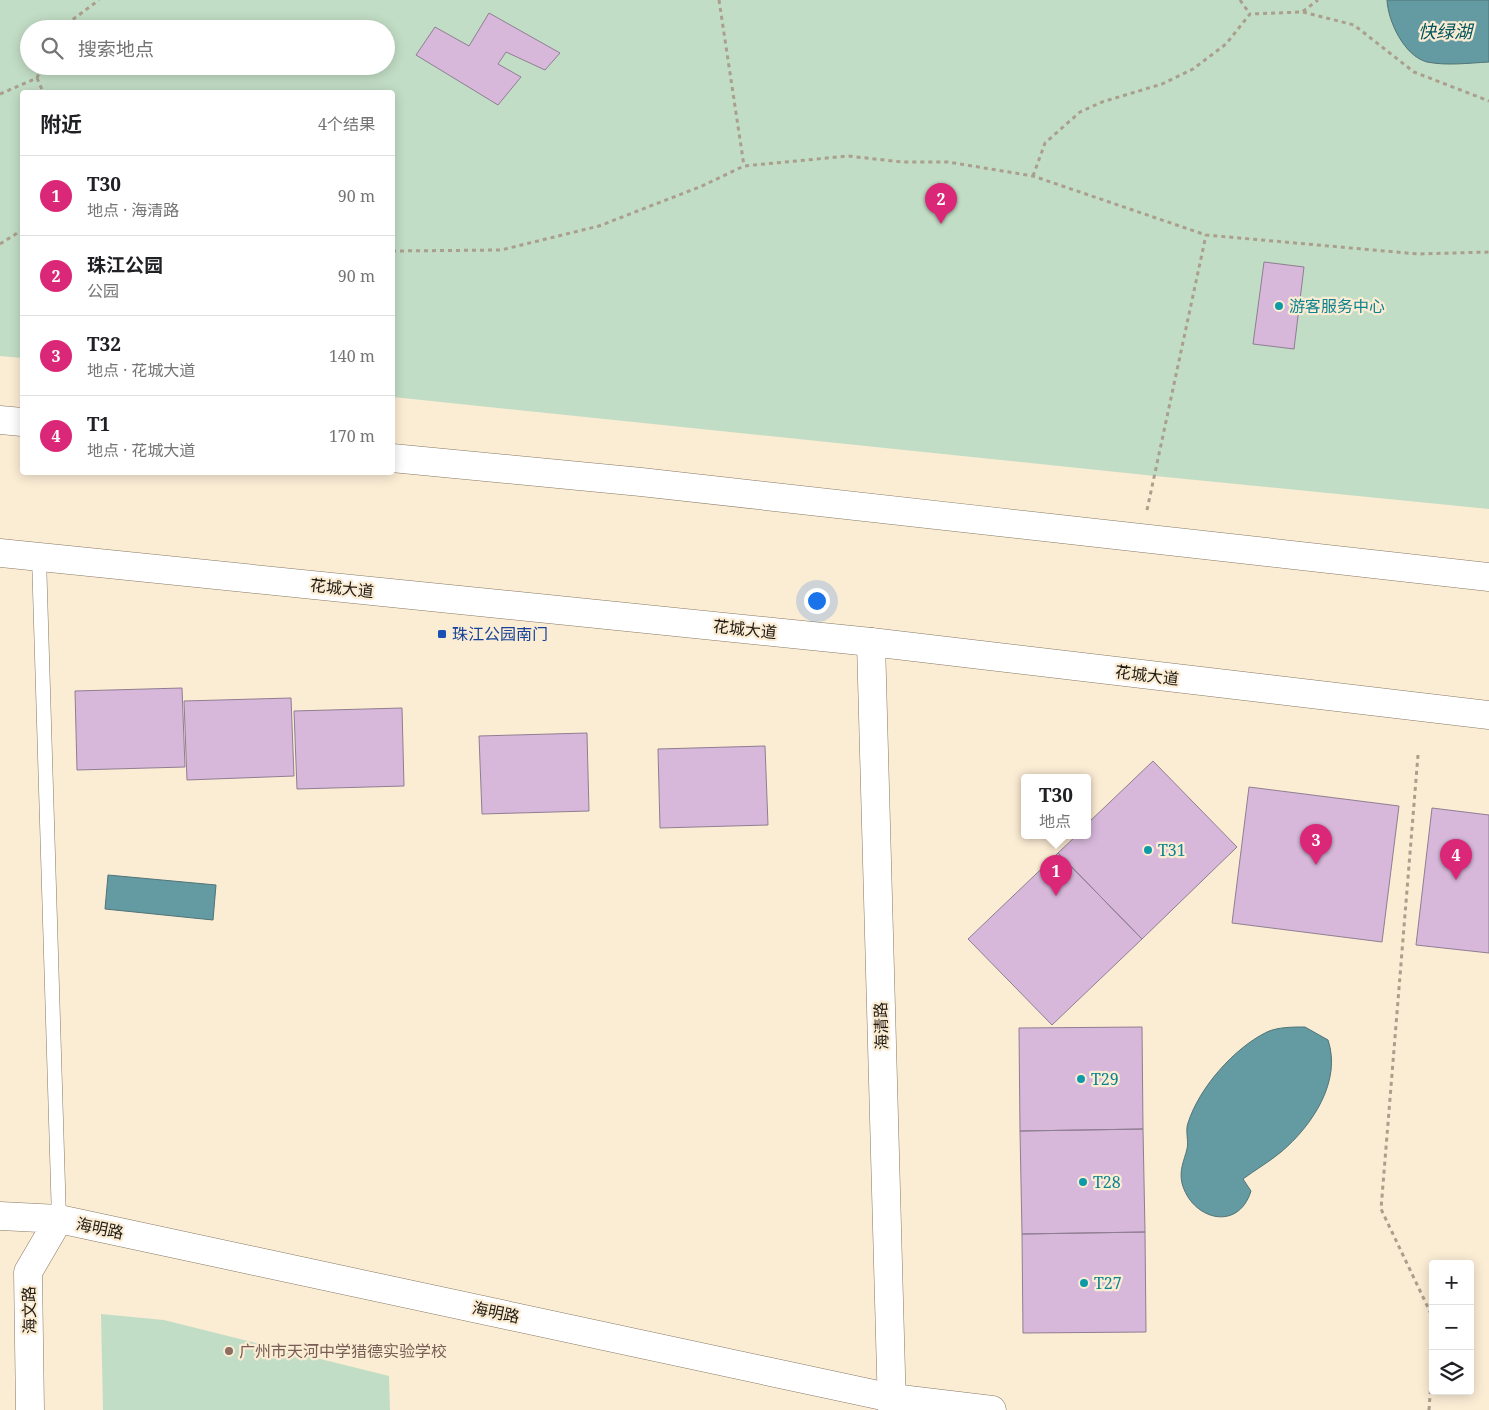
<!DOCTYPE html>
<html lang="zh">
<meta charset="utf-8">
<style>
body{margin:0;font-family:"Noto Serif","Noto Sans SC",serif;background:#f2f2f2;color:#202124}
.controls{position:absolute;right:15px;bottom:15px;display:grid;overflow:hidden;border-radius:5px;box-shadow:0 2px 12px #0003}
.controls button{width:45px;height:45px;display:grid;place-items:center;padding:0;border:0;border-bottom:1px solid #e0e0e0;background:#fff;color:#202124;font:25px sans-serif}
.you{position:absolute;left:816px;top:600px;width:18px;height:18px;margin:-12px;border:4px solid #fff;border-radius:50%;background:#1a73e8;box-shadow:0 0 0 8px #1a73e833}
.badge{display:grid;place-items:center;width:32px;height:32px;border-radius:50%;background:#db2777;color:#fff;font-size:16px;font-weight:700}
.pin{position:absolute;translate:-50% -41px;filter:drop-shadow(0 1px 2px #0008)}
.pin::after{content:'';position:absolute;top:26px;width:18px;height:15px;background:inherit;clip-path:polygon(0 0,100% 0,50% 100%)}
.popup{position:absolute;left:1021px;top:774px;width:70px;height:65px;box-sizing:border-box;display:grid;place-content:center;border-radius:5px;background:#fff;filter:drop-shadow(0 1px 4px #0005);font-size:16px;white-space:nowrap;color:#757577}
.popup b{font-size:19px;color:#202124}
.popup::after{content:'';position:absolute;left:50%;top:100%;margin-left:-10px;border:10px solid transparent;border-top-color:#fff}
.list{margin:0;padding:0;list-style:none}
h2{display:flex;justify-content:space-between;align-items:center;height:65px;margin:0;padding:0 20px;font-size:21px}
h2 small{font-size:16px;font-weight:400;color:#757577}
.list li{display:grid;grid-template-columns:32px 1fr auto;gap:15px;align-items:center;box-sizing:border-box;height:80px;padding:0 20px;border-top:1px solid #e0e0e0}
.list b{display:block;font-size:19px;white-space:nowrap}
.list p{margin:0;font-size:16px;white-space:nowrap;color:#757577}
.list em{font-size:16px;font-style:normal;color:#757577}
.icon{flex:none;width:28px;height:28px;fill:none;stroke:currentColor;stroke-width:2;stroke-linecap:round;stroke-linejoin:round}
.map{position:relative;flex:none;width:1489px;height:1410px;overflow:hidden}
.search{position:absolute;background:#fff;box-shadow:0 2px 12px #0003;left:20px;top:20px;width:375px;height:55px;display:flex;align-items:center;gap:12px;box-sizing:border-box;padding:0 18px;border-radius:28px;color:#757577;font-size:19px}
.panel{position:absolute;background:#fff;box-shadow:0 2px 12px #0003;left:20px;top:90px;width:375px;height:385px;border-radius:5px}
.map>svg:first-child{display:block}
.green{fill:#c2ddc5;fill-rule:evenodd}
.water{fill:#649aa2;stroke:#507477}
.building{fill:#d7b8db;stroke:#8f7e91}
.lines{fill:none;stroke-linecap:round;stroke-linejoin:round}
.service-casing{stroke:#867963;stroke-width:15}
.minor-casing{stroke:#867963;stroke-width:29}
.tertiary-casing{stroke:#867963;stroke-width:29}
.primary-casing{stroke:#867963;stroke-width:29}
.path{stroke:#aa9f8d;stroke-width:3;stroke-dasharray:4 4;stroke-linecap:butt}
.service{stroke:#fff;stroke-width:14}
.minor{stroke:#fff;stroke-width:28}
.tertiary{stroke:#fff;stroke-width:28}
.primary{stroke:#fff;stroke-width:28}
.culture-dot{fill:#0f9aa8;stroke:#fbecd4;stroke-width:2}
.transit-dot{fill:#1a4fb4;stroke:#fbecd4;stroke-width:2}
.education-dot{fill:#8d6e63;stroke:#fbecd4;stroke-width:2}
.labels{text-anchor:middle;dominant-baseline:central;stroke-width:4.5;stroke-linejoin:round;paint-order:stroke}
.culture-label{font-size:16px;fill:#0d838f;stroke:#fbecd4;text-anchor:start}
.street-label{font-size:16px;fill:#201b13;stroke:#fbecd4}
.transit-label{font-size:16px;fill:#164399;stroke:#fbecd4;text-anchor:start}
.education-label{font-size:16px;fill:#785e54;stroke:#fbecd4;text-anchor:start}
.water-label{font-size:18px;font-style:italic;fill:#00545e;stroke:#fbecd4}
</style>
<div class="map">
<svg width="1489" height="1410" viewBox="0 0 1489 1410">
<rect width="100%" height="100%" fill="#fbecd4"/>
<path class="green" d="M 0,0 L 1489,0 L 1489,509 L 1155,476 L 393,397 L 392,92 L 22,92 L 22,358 L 0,356 ZM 29,29 L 386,29 L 386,66 L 29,66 Z
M 101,1314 L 164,1320 L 389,1376 L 390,1410 L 103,1410 Z"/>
<path class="water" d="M 1387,0 L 1489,0 L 1489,62 C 1469,63 1447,66 1427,62 C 1404,56 1388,21 1387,0 Z
M 108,875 L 216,885 L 213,920 L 105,909 Z
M 1305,1027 L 1328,1040 C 1342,1081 1312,1126 1281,1152 C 1269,1162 1255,1170 1243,1179 L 1251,1191 C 1238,1233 1191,1219 1182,1183 C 1179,1170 1184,1161 1187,1149 C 1189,1141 1185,1131 1188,1123 C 1199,1088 1234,1048 1267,1032 C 1278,1027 1292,1027 1305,1027 Z"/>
<path class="building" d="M 489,13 L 560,53 L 545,70 L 506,52 L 498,64 L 521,77 L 498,105 L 416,55 L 435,27 L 469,46 Z
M 1264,262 L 1304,267 L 1294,349 L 1253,344 Z
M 182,688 L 185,767 L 77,770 L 75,691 Z
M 291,698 L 294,776 L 187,780 L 184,701 Z
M 402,708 L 404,786 L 297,789 L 294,711 Z
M 587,733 L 589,811 L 482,814 L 479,736 Z
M 765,746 L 768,825 L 660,828 L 658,749 Z
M 1153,761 L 1237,847 L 1142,939 L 1058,853 L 1077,835 L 1087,835 L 1087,824 Z
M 1249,787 L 1399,806 L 1382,942 L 1232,923 Z
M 1432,808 L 1489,815 L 1489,953 L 1416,945 Z
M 1058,853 L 1142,939 L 1052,1025 L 968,939 Z
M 1142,1027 L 1143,1129 L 1020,1131 L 1019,1028 Z
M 1143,1129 L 1145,1232 L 1022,1234 L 1020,1131 Z
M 1145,1232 L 1146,1332 L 1023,1333 L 1022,1234 Z"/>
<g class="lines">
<defs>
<path id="service" d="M 39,557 L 59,1219"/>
<path id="minor" d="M 0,1216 L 59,1219 L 892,1398 L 992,1410
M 30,1410 L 28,1272 L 59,1219"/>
<path id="tertiary" d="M 871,642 L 892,1410"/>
<path id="primary" d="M 0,420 L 22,422
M 392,458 L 641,482 L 1489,577
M 0,553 L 871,642 L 1489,715"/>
</defs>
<use href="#service" class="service-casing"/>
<use href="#minor" class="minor-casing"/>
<use href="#tertiary" class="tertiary-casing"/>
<use href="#primary" class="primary-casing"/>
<path class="path" d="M 719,0 L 744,166
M 1240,0 L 1250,14
M 1303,12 L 1354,25 L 1414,72 L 1489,101
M 60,29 L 99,0
M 37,78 L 43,92
M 0,94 L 37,78 L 42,66
M 1033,176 L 1045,143 L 1080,112 L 1102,102 L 1162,84 L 1193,69 L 1226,44 L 1250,14 L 1302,12 L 1318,0
M 0,244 L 22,230
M 392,251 L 501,250 L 599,226 L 702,186 L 744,166 L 848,156 L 902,162 L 948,162 L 1033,176 L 1206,235 L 1418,254 L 1489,252
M 1147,510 L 1206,235
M 1418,755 L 1381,1209 L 1433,1318
M 1429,1410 L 1433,1352"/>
<use href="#service" class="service"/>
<use href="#minor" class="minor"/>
<use href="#tertiary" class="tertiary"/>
<use href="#primary" class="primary"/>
</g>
<g class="culture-dot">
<circle cx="1279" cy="306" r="5"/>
<circle cx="1148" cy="850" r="5"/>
<circle cx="1081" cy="1079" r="5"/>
<circle cx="1083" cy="1182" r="5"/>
<circle cx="1084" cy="1283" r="5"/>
</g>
<rect class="transit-dot" x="437" y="629" width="10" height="10" rx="2.5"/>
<circle class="education-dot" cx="229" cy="1351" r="5"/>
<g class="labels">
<g class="culture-label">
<text x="1289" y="306">游客服务中心</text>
<text x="1158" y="850">T31</text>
<text x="1091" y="1079">T29</text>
<text x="1093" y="1182">T28</text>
<text x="1094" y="1283">T27</text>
</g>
<g class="street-label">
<text transform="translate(342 588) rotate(6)">花城大道</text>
<text transform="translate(745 629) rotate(6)">花城大道</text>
<text transform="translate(1147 675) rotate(7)">花城大道</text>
<text transform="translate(881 1026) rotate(-92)">海清路</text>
<text transform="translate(100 1228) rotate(12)">海明路</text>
<text transform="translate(29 1310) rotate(-91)">海文路</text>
<text transform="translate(496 1312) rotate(12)">海明路</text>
</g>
<g class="transit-label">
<text x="452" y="634">珠江公园南门</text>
</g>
<g class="education-label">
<text x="239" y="1351">广州市天河中学猎德实验学校</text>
</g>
<g class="water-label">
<text x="1445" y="31">快绿湖</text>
</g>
</g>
</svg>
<div class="controls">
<button>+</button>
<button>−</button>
<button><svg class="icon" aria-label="layers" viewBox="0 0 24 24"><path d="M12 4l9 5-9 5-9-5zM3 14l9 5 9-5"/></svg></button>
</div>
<div class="you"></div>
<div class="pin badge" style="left:1056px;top:896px">1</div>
<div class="popup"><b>T30</b>地点</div>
<div class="pin badge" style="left:941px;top:224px">2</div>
<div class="pin badge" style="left:1316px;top:865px">3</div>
<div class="pin badge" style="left:1456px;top:880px">4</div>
<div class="search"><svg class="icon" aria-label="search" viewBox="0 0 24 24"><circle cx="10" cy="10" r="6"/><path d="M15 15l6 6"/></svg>搜索地点</div>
<section class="panel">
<h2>附近<small>4个结果</small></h2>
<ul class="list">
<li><span class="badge">1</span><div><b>T30</b><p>地点 · 海清路</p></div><em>90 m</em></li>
<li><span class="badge">2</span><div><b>珠江公园</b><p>公园</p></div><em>90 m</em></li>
<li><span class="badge">3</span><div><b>T32</b><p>地点 · 花城大道</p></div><em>140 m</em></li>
<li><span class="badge">4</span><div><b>T1</b><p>地点 · 花城大道</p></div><em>170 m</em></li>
</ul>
</section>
</div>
